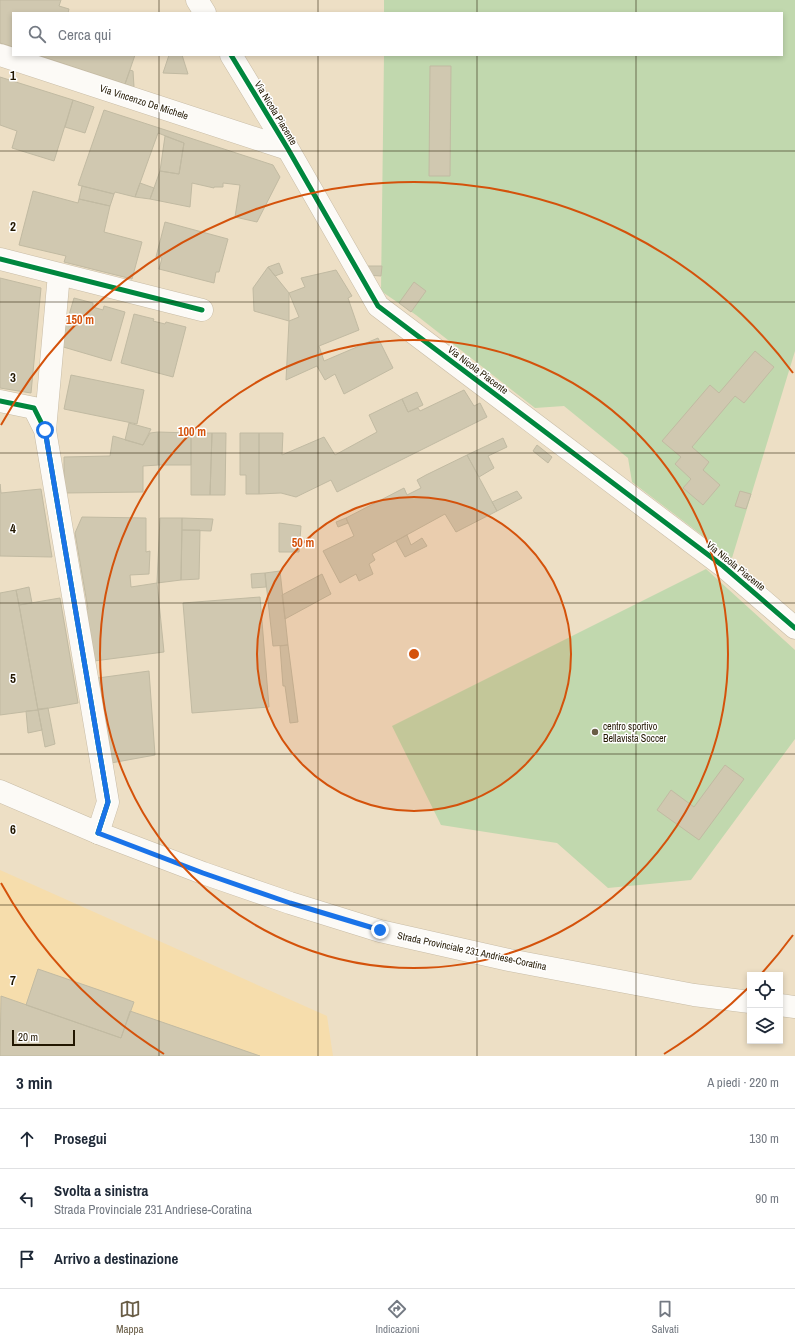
<!DOCTYPE html>
<html lang="it">
<meta charset="utf-8">
<style>
body{margin:0;font-family:"Archivo Narrow",sans-serif;background:#f6f6f7;color:#1f2937}
.controls{position:absolute;right:12px;bottom:12px;display:grid;overflow:hidden;border-radius:0px;box-shadow:0 2px 6px #0003}
.controls button{width:36px;height:36px;display:grid;place-items:center;padding:0;border:0;border-bottom:1px solid #e0e1e3;background:#fff;color:#1f2937;font:20px sans-serif}
.scale{position:absolute;left:12px;bottom:10px;width:63px;box-sizing:border-box;padding-left:4px;border:2px solid #221701;border-top:0;font-size:11px;line-height:14px;white-space:nowrap;color:#221701;-webkit-text-stroke:3px #fff;paint-order:stroke}
.stop{position:absolute;width:12px;height:12px;margin:-9px;border:3px solid #1a73e8;border-radius:50%;background:#fff}
.stop.end{background:#1a73e8;border-color:#fff;box-shadow:0 1px 4px #0008}
.list{margin:0;padding:0;list-style:none}
h2{display:flex;justify-content:space-between;align-items:center;height:52px;margin:0;padding:0 16px;font-size:17px}
h2 small{font-size:13px;font-weight:400;color:#747a83}
.list li{display:grid;grid-template-columns:26px 1fr auto;gap:12px;align-items:center;box-sizing:border-box;height:60px;padding:0 16px;border-top:1px solid #e0e1e3}
.list b{display:block;font-size:15px;white-space:nowrap}
.list p{margin:0;font-size:13px;white-space:nowrap;color:#747a83}
.list em{font-size:13px;font-style:normal;color:#747a83}
.icon{flex:none;width:22px;height:22px;fill:none;stroke:currentColor;stroke-width:2;stroke-linecap:round;stroke-linejoin:round}
.map{position:relative;flex:none;width:795px;height:1056px;overflow:hidden}
.search{position:absolute;background:#fff;box-shadow:0 2px 6px #0003;left:12px;right:12px;top:12px;height:44px;display:flex;align-items:center;gap:10px;box-sizing:border-box;padding:0 14px;border-radius:0px;color:#747a83;font-size:15px}
.sheet{height:232px;background:#fff}
nav{display:flex;justify-content:space-around;align-items:center;box-sizing:border-box;height:56px;border-top:1px solid #e0e1e3;background:#fff;font-size:11px;color:#747a83}
nav a{display:grid;justify-items:center;gap:2px}
nav .on{color:#695d46}
.map>svg:first-child{display:block}
.built{fill:#f6ddac}
.green{fill:#c1d8ae}
.building{fill:#d0c8b0;stroke:#c1baa2}
.lines{fill:none;stroke-linecap:round;stroke-linejoin:round}
.minor-casing{stroke:#c8bca6;stroke-width:23}
.primary-casing{stroke:#c8bca6;stroke-width:23}
.minor{stroke:#fcfaf6;stroke-width:22}
.primary{stroke:#fcfaf6;stroke-width:22}
.cycleway-casing{stroke:#fff;stroke-width:8}
.cycleway{stroke:#00873e;stroke-width:5}
.route{stroke:#1a73e8;stroke-width:5}
.grid{fill:none;stroke:#221701;stroke-width:1;stroke-opacity:0.55}
.ring{fill:none;stroke:#d4520b;stroke-width:2}
.poi-dot{fill:#695d46;stroke:#fff;stroke-width:1.5}
.labels{text-anchor:middle;dominant-baseline:central;stroke-width:3;stroke-linejoin:round;paint-order:stroke}
.street-label{font-size:10px;fill:#221701;stroke:#fff}
.poi-label{font-size:10px;fill:#221701;stroke:#fff;text-anchor:start}
.grid-label{font-size:13px;text-anchor:middle;font-weight:bold;fill:#221701;stroke:#fff;stroke-width:3;stroke-linejoin:round;paint-order:stroke}
.centre{fill:#d4520b;stroke:#fff;stroke-width:2}
.ring-label{font-size:12px;text-anchor:middle;font-weight:bold;fill:#d4520b;stroke:#fff;stroke-width:3;stroke-linejoin:round;paint-order:stroke}
</style>
<div class="map">
<svg width="795" height="1056" viewBox="0 0 795 1056">
<rect width="100%" height="100%" fill="#eddfc5"/>
<path class="built" d="M 0,870 L 327,1016 L 333,1056 L 0,1056 Z"/>
<path class="green" d="M 384,0 L 795,0 L 795,351 L 732,558 L 632,482 L 628,458 L 564,406 L 535,408 L 416,315 L 381,291 L 384,55 L 782,55 L 782,13 L 384,13 Z
M 706,569 L 795,650 L 795,739 L 691,880 L 608,888 L 557,843 L 441,825 L 392,726 Z"/>
<path class="building" d="M 0,0 L 61,0 L 59,6 L 69,9 L 68,13 L 13,13 L 13,47 L 0,43 Z
M 37,55 L 135,55 L 125,84 Z
M 169,55 L 182,55 L 188,74 L 163,73 Z
M 430,66 L 451,66 L 450,176 L 429,176 Z
M 130,70 L 133,71 L 134,87 L 125,84 Z
M 0,77 L 73,100 L 54,161 L 12,148 L 17,131 L 0,125 Z
M 73,100 L 94,107 L 85,133 L 65,127 Z
M 104,110 L 273,165 L 280,177 L 257,222 L 235,217 L 240,185 L 223,183 L 223,187 L 214,187 L 214,188 L 192,183 L 190,207 L 150,199 L 160,171 L 179,174 L 184,143 L 158,133 L 135,197 L 115,192 L 114,194 L 78,185 Z
M 165,136 L 184,143 L 179,174 L 160,171 Z
M 140,183 L 154,188 L 150,199 L 135,197 Z
M 82,186 L 114,194 L 110,206 L 79,199 Z
M 33,191 L 78,203 L 79,199 L 110,206 L 104,232 L 142,242 L 132,279 L 64,262 L 66,256 L 19,245 Z
M 165,222 L 228,239 L 219,272 L 216,272 L 214,283 L 159,269 L 162,258 L 156,257 Z
M 279,263 L 283,273 L 275,276 L 268,267 Z
M 365,266 L 382,266 L 381,276 L 365,275 Z
M 268,267 L 289,293 L 289,321 L 254,311 L 253,288 Z
M 336,270 L 352,296 L 348,298 L 359,330 L 319,346 L 324,361 L 378,338 L 393,368 L 344,394 L 335,374 L 325,380 L 317,366 L 286,380 L 289,321 L 299,317 L 289,293 L 305,287 L 301,278 Z
M 0,278 L 41,288 L 31,393 L 0,388 Z
M 414,282 L 426,291 L 411,312 L 399,303 Z
M 74,298 L 93,303 L 93,307 L 103,310 L 104,306 L 125,312 L 111,361 L 60,346 Z
M 134,314 L 154,319 L 153,321 L 165,324 L 166,322 L 186,327 L 173,377 L 121,363 Z
M 755,351 L 774,367 L 744,403 L 735,396 L 692,447 L 709,462 L 703,470 L 720,485 L 703,505 L 683,488 L 691,479 L 675,464 L 681,457 L 662,441 L 710,385 L 719,393 Z
M 71,375 L 144,390 L 137,424 L 64,409 Z
M 464,390 L 474,406 L 480,403 L 487,417 L 337,492 L 331,480 L 296,497 L 281,493 L 259,494 L 259,433 L 283,433 L 282,455 L 324,437 L 335,455 L 377,432 L 369,415 L 402,399 L 408,412 L 418,408 L 420,411 Z
M 417,392 L 423,405 L 408,412 L 402,399 Z
M 129,423 L 151,429 L 143,445 L 125,440 Z
M 158,432 L 158,465 L 143,466 L 143,492 L 64,493 L 64,457 L 110,456 L 113,436 L 143,445 L 150,433 Z
M 158,432 L 191,433 L 191,465 L 158,465 Z
M 191,433 L 212,433 L 210,495 L 191,495 Z
M 212,433 L 226,433 L 225,495 L 210,495 Z
M 240,433 L 259,433 L 259,494 L 246,494 L 246,475 L 240,475 Z
M 503,438 L 507,447 L 488,456 L 494,468 L 479,477 L 467,455 Z
M 537,445 L 552,457 L 548,463 L 533,451 Z
M 467,455 L 497,511 L 456,532 L 445,514 L 372,554 L 375,560 L 369,564 L 373,574 L 359,581 L 356,574 L 340,583 L 323,551 L 354,536 L 346,518 L 404,488 L 407,495 L 421,488 L 417,480 L 426,475 Z
M 0,484 L 1,493 L 41,489 L 52,557 L 0,556 Z
M 517,491 L 522,498 L 497,511 L 492,502 Z
M 740,491 L 751,494 L 746,509 L 735,506 Z
M 82,517 L 146,518 L 146,552 L 150,551 L 149,574 L 130,575 L 131,587 L 157,583 L 164,652 L 94,661 L 85,610 L 88,609 L 75,533 Z
M 160,518 L 182,518 L 181,580 L 157,583 Z
M 182,518 L 213,519 L 211,531 L 182,530 Z
M 346,518 L 348,523 L 338,527 L 336,522 Z
M 279,523 L 301,526 L 299,552 L 279,552 Z
M 182,530 L 200,530 L 199,579 L 181,580 Z
M 407,535 L 411,545 L 422,538 L 427,546 L 405,557 L 396,541 Z
M 280,571 L 288,645 L 273,646 L 265,573 Z
M 265,573 L 266,587 L 252,588 L 251,574 Z
M 322,574 L 331,594 L 285,619 L 282,595 Z
M 29,587 L 32,603 L 19,605 L 16,590 Z
M 16,590 L 19,605 L 38,710 L 0,715 L 0,593 Z
M 260,597 L 269,707 L 192,713 L 183,603 Z
M 60,598 L 78,703 L 38,710 L 19,605 Z
M 288,645 L 298,722 L 290,723 L 285,686 L 283,686 L 280,646 Z
M 149,671 L 155,755 L 111,763 L 98,678 Z
M 48,708 L 55,744 L 45,747 L 38,709 Z
M 38,710 L 42,730 L 28,733 L 26,711 Z
M 725,765 L 744,779 L 699,840 L 657,810 L 671,790 L 694,807 Z
M 38,969 L 134,1002 L 121,1038 L 26,1005 Z
M 1,996 L 121,1038 L 130,1011 L 260,1056 L 0,1056 Z"/>
<g class="lines">
<defs>
<path id="minor" d="M 197,0 L 205,13
M 0,55 L 288,149
M 231,55 L 288,149 L 378,306 L 723,566 L 795,628
M 0,259 L 202,310
M 0,401 L 34,408 L 45,430 L 108,802 L 98,833
M 45,430 L 59,274"/>
<path id="primary" d="M 0,791 L 98,833 L 203,873 L 290,903 L 380,931 L 509,960 L 694,995 L 750,1002
M 780,1005 L 795,1007"/>
</defs>
<use href="#minor" class="minor-casing"/>
<use href="#primary" class="primary-casing"/>
<use href="#minor" class="minor"/>
<use href="#primary" class="primary"/>
<defs>
<path id="cycleway" d="M 231,55 L 288,149 L 378,306 L 723,566 L 795,628
M 0,259 L 202,310
M 0,401 L 34,408 L 45,430 L 108,802 L 98,833"/>
</defs>
<use href="#cycleway" class="cycleway-casing"/>
<use href="#cycleway" class="cycleway"/>
</g>
<g class="lines">
<path class="route" d="M 45,430 L 108,802 L 98,833 L 203,873 L 290,903 L 380,930"/>
</g>
<path class="grid" d="M 159,0 L 159,13M 318,0 L 318,13M 477,0 L 477,13M 636,0 L 636,13M 159,55 L 159,1056M 318,55 L 318,1056M 477,55 L 477,1056M 636,55 L 636,1056M 0,151 L 795,151M 0,302 L 795,302M 0,453 L 795,453M 0,603 L 795,603M 0,754 L 795,754M 0,905 L 795,905"/>
<circle cx="414" cy="654" r="157" fill="#d4520b" fill-opacity=".12"/>
<g class="ring">
<circle cx="414" cy="654" r="157"/>
<circle cx="414" cy="654" r="314"/>
<path d="M793 935A472 472 0 0 1 762 973M748 988A472 472 0 0 1 664 1054M164 1054A472 472 0 0 1 1 883M1 425A472 472 0 0 1 793 373"/>
</g>
<circle class="poi-dot" cx="595" cy="732" r="4"/>
<g class="labels">
<g class="street-label">
<text transform="translate(144 102) rotate(18)">Via Vincenzo De Michele</text>
<text transform="translate(276 113) rotate(59)">Via Nicola Piacente</text>
<text transform="translate(478 370) rotate(37)">Via Nicola Piacente</text>
<text transform="translate(736 566) rotate(39)">Via Nicola Piacente</text>
<text transform="translate(472 951) rotate(12)">Strada Provinciale 231 Andriese-Coratina</text>
</g>
<g class="poi-label">
<text x="603" y="726">centro sportivo<tspan x="603" dy="12">Bellavista Soccer</tspan></text>
</g>
</g>
<g class="grid-label">
<text x="13" y="80">1</text>
<text x="13" y="231">2</text>
<text x="13" y="382">3</text>
<text x="13" y="533">4</text>
<text x="13" y="683">5</text>
<text x="13" y="834">6</text>
<text x="13" y="985">7</text>
</g>
<circle cx="414" cy="654" r="6" class="centre"/>
<g class="ring-label">
<text x="80" y="324">150 m</text>
<text x="192" y="436">100 m</text>
<text x="303" y="547">50 m</text>
</g>
</svg>
<div class="controls">
<button><svg class="icon" aria-label="locate" viewBox="0 0 24 24"><circle cx="12" cy="12" r="6"/><path d="M12 2v4M12 18v4M2 12h4M18 12h4"/></svg></button>
<button><svg class="icon" aria-label="layers" viewBox="0 0 24 24"><path d="M12 4l9 5-9 5-9-5zM3 14l9 5 9-5"/></svg></button>
</div>
<div class="scale">20 m</div>
<div class="stop" style="left:45px;top:430px"></div>
<div class="stop end" style="left:380px;top:930px"></div>
<div class="search"><svg class="icon" aria-label="search" viewBox="0 0 24 24"><circle cx="10" cy="10" r="6"/><path d="M15 15l6 6"/></svg>Cerca qui</div>
</div>
<section class="sheet">
<h2>3 min<small>A piedi · 220 m</small></h2>
<ul class="list">
<li><svg class="icon" aria-label="ahead" viewBox="0 0 24 24"><path d="M12 20V5M6 11l6-6 6 6"/></svg><div><b>Prosegui</b></div><em>130 m</em></li>
<li><svg class="icon" aria-label="left" viewBox="0 0 24 24"><path d="M17 20v-9H6M10 6l-5 5 5 5"/></svg><div><b>Svolta a sinistra</b><p>Strada Provinciale 231 Andriese-Coratina</p></div><em>90 m</em></li>
<li><svg class="icon" aria-label="arrive" viewBox="0 0 24 24"><path d="M6 21V4h12l-3 4 3 4H6"/></svg><div><b>Arrivo a destinazione</b></div></li>
</ul>
</section>
<nav>
<a class="on"><svg class="icon" aria-label="map" viewBox="0 0 24 24"><path d="M3 6l6-2 6 2 6-2v14l-6 2-6-2-6 2zM9 4v14M15 6v14"/></svg>Mappa</a>
<a><svg class="icon" aria-label="directions" viewBox="0 0 24 24"><path d="M12 3l9 9-9 9-9-9zM9 14v-3h6M13 9l2 2-2 2"/></svg>Indicazioni</a>
<a><svg class="icon" aria-label="saved" viewBox="0 0 24 24"><path d="M7 4h10v16l-5-4-5 4z"/></svg>Salvati</a>
</nav>
